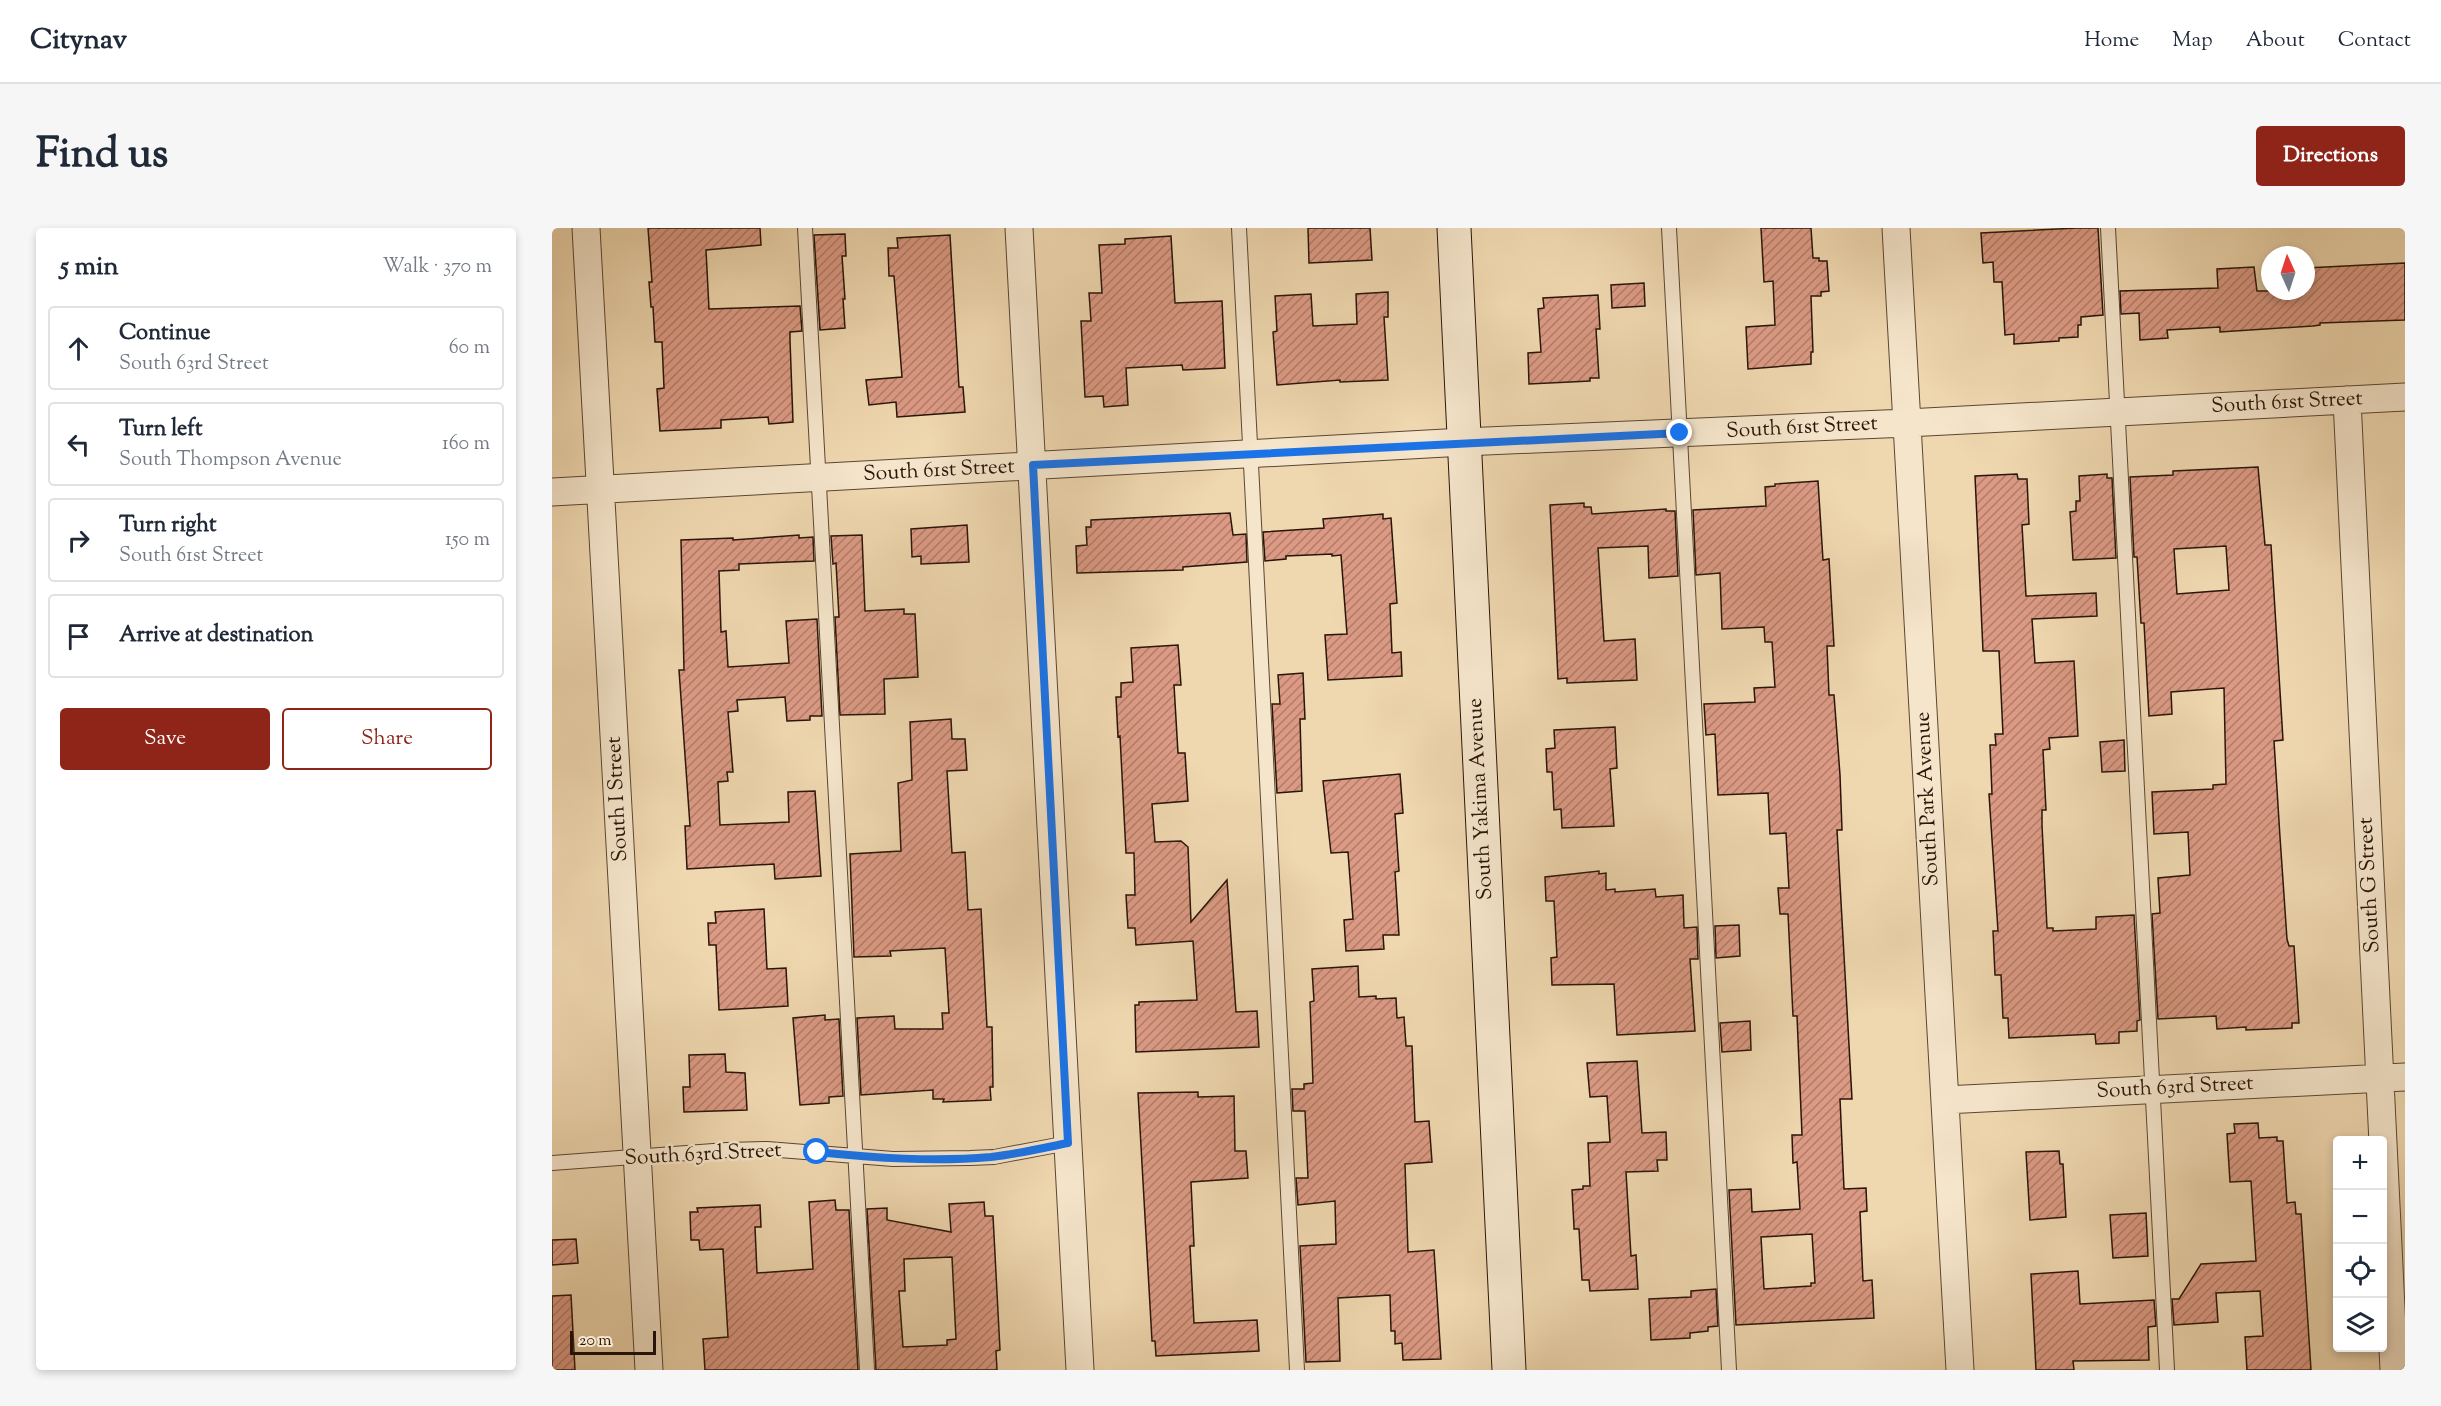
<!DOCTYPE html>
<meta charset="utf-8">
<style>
body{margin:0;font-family:"Sorts Mill Goudy",serif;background:#f6f6f7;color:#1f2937}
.controls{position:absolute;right:18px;bottom:18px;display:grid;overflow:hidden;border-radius:6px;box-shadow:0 3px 9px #0003}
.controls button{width:54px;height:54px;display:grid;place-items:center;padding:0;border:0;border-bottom:2px solid #e0e1e3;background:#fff;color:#1f2937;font:30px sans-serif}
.compass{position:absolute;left:1709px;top:18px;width:54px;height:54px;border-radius:50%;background:#fff;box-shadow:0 3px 9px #0003;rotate:357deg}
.scale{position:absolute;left:18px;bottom:15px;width:86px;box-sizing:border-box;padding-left:6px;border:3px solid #291509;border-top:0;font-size:16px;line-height:21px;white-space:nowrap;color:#291509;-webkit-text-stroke:4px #f5e5cb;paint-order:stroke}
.stop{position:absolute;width:18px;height:18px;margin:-14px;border:4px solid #1a73e8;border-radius:50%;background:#fff}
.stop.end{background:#1a73e8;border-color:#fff;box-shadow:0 2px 6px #0008}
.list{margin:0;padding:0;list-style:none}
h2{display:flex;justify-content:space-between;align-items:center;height:78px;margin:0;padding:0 24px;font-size:26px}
h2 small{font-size:20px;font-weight:400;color:#747a83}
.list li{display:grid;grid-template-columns:39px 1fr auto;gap:18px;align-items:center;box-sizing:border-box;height:84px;margin:0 12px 12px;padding:0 12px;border:2px solid #e0e1e3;border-radius:6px}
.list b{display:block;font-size:22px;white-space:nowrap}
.list p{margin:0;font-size:20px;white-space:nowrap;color:#747a83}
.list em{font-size:20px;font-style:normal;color:#747a83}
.actions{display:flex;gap:12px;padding:18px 24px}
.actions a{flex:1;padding:14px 0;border:2px solid #8f2418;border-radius:6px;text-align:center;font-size:21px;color:#8f2418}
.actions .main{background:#8f2418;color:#fff}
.icon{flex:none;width:33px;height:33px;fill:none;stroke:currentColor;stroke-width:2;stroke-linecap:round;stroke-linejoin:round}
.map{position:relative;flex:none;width:1853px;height:1142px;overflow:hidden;border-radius:6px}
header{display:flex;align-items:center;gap:36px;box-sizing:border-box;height:84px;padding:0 30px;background:#fff;border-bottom:2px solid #e0e1e3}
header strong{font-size:28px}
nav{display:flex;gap:33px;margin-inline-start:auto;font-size:21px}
.intro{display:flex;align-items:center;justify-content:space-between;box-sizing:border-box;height:144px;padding:0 36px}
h1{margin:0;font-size:42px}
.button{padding:15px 27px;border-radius:6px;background:#8f2418;color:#fff;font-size:21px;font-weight:700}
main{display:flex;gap:36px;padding:0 36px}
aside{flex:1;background:#fff;border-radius:6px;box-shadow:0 3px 9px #0003}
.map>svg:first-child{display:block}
.building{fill:url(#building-hatch);stroke:#291509;stroke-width:1.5;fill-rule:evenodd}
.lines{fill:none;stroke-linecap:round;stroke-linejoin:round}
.lane-casing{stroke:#5a4632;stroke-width:16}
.street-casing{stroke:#5a4632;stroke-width:29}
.secondary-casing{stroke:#291509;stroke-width:35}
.lane{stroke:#f5e5cb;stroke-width:14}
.street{stroke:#f5e5cb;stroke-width:27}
.secondary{stroke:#f5e5cb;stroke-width:33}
.route{stroke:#1a73e8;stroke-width:8}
.labels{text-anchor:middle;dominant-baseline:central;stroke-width:5;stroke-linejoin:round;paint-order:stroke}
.street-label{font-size:21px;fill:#291509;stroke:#f5e5cb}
</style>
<header>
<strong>Citynav</strong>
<nav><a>Home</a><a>Map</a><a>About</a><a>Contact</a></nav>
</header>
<div class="intro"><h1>Find us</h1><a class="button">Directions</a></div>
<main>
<aside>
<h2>5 min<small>Walk · 370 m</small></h2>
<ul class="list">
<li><svg class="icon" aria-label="ahead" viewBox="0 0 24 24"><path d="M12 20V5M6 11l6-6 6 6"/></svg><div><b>Continue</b><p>South 63rd Street</p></div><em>60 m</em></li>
<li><svg class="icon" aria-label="left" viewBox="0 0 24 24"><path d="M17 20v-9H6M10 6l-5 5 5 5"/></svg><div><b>Turn left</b><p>South Thompson Avenue</p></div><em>160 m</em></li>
<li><svg class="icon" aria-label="right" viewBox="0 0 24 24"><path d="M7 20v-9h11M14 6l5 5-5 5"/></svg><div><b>Turn right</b><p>South 61st Street</p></div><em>150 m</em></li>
<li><svg class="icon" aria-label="arrive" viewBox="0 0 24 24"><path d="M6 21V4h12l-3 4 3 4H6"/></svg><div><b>Arrive at destination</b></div></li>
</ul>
<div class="actions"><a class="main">Save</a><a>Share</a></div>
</aside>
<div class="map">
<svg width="1853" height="1142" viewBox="0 0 1853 1142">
<defs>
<pattern id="building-hatch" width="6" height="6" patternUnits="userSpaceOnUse" patternTransform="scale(1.5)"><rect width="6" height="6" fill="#dc9a84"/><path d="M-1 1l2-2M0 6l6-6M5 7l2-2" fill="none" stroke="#b27c6a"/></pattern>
</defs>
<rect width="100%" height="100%" fill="#efd7af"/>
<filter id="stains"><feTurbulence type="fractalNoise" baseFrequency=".00333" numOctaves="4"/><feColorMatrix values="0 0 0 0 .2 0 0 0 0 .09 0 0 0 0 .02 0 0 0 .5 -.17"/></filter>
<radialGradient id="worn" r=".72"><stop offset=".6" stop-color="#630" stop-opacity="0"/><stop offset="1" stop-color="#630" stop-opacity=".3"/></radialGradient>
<path class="building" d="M 96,0 L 208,0 L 209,17 L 154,22 L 157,81 L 248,78 L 250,103 L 238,104 L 238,112 L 241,194 L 217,196 L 216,189 L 169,192 L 169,200 L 108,203 L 105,161 L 112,160 L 110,114 L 103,114 L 101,79 L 99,79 L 97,54 L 100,54 Z
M 756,0 L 818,0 L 820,32 L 757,35 Z
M 1209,0 L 1259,0 L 1261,30 L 1267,30 L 1267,33 L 1275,33 L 1277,63 L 1269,64 L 1269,68 L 1259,68 L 1261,124 L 1259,124 L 1259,136 L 1196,141 L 1194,99 L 1223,97 L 1221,53 L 1212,54 Z
M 1525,0 L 1546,0 L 1551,87 L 1529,89 L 1529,97 L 1526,97 L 1526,109 L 1507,110 L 1507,113 L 1462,116 L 1462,106 L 1453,107 L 1450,54 L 1442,54 L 1441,34 L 1431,35 L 1429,5 Z
M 293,6 L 294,28 L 290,28 L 293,71 L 291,71 L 293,100 L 268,102 L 262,7 Z
M 398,7 L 407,159 L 411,159 L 413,184 L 345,189 L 344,174 L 317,177 L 314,152 L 350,149 L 342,48 L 337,48 L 336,20 L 346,20 L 345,10 Z
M 619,8 L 623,75 L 670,73 L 673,140 L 631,142 L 630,137 L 574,140 L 576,177 L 552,179 L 551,168 L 533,169 L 529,93 L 539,93 L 537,65 L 550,65 L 547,17 L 573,16 L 573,11 Z
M 1853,35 L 1853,92 L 1768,95 L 1768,97 L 1761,98 L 1668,104 L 1668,99 L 1615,102 L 1616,110 L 1588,112 L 1587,85 L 1569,86 L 1568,63 L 1666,60 L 1665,41 L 1702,39 L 1705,63 L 1754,63 L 1754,40 Z
M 1092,55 L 1093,78 L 1060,80 L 1059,57 Z
M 836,64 L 836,89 L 832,89 L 836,152 L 788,154 L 788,152 L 725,157 L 721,104 L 725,103 L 723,68 L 759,66 L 761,98 L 805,96 L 804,66 Z
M 1046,67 L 1048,101 L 1044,101 L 1047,150 L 1038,150 L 1038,153 L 977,156 L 976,125 L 989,124 L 986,81 L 992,80 L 991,70 Z
M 1706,239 L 1713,317 L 1719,317 L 1731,512 L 1722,513 L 1728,609 L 1735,711 L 1737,718 L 1742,718 L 1747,795 L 1740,795 L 1740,800 L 1694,802 L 1694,799 L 1665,801 L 1664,788 L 1606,791 L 1600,686 L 1608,685 L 1606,650 L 1638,647 L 1636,604 L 1602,606 L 1600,564 L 1661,561 L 1661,557 L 1674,556 L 1672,460 L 1619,464 L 1620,486 L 1597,488 L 1592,395 L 1589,395 L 1585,329 L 1582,329 L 1578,249 L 1621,247 L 1621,243 ZM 1674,318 L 1677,362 L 1625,366 L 1622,321 Z
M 1465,246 L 1466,251 L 1475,251 L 1477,296 L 1470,297 L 1474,368 L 1544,365 L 1545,388 L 1480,391 L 1483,435 L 1522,433 L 1526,508 L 1497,510 L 1498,521 L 1491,522 L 1494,582 L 1490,582 L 1490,597 L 1495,700 L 1501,700 L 1501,703 L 1544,701 L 1544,689 L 1582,687 L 1588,792 L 1585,793 L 1585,803 L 1567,804 L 1567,815 L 1544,816 L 1543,806 L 1457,810 L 1456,790 L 1451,790 L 1449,747 L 1443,747 L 1441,703 L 1446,703 L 1437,566 L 1440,566 L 1438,517 L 1444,517 L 1443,506 L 1451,506 L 1447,423 L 1431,423 L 1423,248 Z
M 1555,246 L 1555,250 L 1560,250 L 1564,330 L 1521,332 L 1518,284 L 1524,283 L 1524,273 L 1528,273 L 1527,248 Z
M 1266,253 L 1271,332 L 1277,331 L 1282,418 L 1275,418 L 1277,467 L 1282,467 L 1288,547 L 1290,602 L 1285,602 L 1300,871 L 1288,871 L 1292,961 L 1314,960 L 1315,983 L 1308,984 L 1311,1053 L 1320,1052 L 1322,1090 L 1184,1097 L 1177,962 L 1199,961 L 1200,984 L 1248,981 L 1245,934 L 1241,935 L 1240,907 L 1250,907 L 1245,788 L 1241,788 L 1236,686 L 1228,686 L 1226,660 L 1237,660 L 1234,605 L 1218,606 L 1216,565 L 1166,567 L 1163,506 L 1154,507 L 1152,476 L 1203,474 L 1202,460 L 1223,459 L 1220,414 L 1213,414 L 1212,399 L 1170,401 L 1168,345 L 1144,347 L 1141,282 L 1214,278 L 1213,259 L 1223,258 L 1223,256 ZM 1260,1006 L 1263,1055 L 1259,1055 L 1259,1058 L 1212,1061 L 1209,1009 Z
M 1032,275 L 1032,279 L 1039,279 L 1040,286 L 1114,281 L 1114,283 L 1123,283 L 1126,348 L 1097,350 L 1096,318 L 1046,320 L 1052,413 L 1083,411 L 1085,452 L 1015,455 L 1015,450 L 1006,451 L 998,277 Z
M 678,285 L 681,307 L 694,306 L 695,334 L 631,339 L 631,342 L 525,345 L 524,318 L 535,317 L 534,299 L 539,299 L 539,292 Z
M 831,286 L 831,291 L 839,290 L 845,375 L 838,376 L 840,425 L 849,424 L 850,448 L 776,452 L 773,407 L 795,406 L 789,327 L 780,328 L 780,326 L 734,328 L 734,331 L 713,333 L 711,304 L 772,300 L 771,291 Z
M 415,297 L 417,334 L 369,336 L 369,328 L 360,329 L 359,301 Z
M 247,307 L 247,310 L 261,309 L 262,333 L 187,336 L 187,342 L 167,343 L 169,404 L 174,403 L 176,439 L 237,435 L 234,393 L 265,391 L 270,488 L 258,488 L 258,492 L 235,493 L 233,469 L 185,472 L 186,483 L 176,484 L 181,544 L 175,544 L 176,553 L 166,554 L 168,597 L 237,594 L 236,564 L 263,563 L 269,648 L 223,651 L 222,636 L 135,641 L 133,598 L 138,598 L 127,442 L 132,442 L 129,312 L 181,310 L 181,312 Z
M 310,307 L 313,383 L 352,381 L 352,386 L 363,386 L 366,449 L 332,451 L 333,486 L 288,487 L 283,389 L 287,389 L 284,335 L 281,336 L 279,308 Z
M 626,417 L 629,457 L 622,457 L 626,525 L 633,525 L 636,573 L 600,576 L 603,614 L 629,613 L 636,619 L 639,694 L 675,652 L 684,784 L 705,783 L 707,819 L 584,824 L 583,777 L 587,777 L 587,774 L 645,772 L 641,713 L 584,717 L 583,700 L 576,700 L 574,667 L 583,667 L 582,625 L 574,625 L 568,508 L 566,509 L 564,469 L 569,469 L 569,455 L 581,454 L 579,420 Z
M 751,445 L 753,491 L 748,491 L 750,563 L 725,565 L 720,476 L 728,476 L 726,447 Z
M 399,491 L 400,511 L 413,511 L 415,542 L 395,543 L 400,625 L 413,624 L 416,682 L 429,681 L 435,799 L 440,799 L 441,859 L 438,859 L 439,872 L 391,874 L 392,871 L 381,871 L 381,862 L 309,867 L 305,790 L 342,788 L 343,801 L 391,801 L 390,785 L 397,785 L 393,720 L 338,723 L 339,728 L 302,729 L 298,626 L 349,623 L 346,555 L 360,552 L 358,494 Z
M 1063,499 L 1065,540 L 1058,541 L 1062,598 L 1010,600 L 1009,581 L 1002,582 L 1000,544 L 995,544 L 994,521 L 1003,520 L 1002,502 Z
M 1572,512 L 1573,543 L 1550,544 L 1548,514 Z
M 848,546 L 851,585 L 843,586 L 847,643 L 843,644 L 847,707 L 831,707 L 832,721 L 794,723 L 792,692 L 801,691 L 796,624 L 779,625 L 771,553 Z
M 1047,643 L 1047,646 L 1054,645 L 1054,662 L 1063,661 L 1063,664 L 1103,661 L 1104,669 L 1131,667 L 1132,700 L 1145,699 L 1146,731 L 1138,731 L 1143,803 L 1065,807 L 1062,756 L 1000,757 L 999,730 L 1005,729 L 1002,673 L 994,673 L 993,649 Z
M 212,681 L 215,741 L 234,740 L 236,778 L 167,782 L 164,717 L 157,717 L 156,695 L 164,695 L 163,684 Z
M 1187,697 L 1188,728 L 1164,730 L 1163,698 Z
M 806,738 L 807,769 L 824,768 L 824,771 L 844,770 L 845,790 L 852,789 L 854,818 L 860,818 L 863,894 L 877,893 L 880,934 L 853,936 L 856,1024 L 882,1022 L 889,1131 L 851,1132 L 850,1115 L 843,1116 L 843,1103 L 839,1103 L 838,1067 L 786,1070 L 788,1133 L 754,1134 L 748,1018 L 784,1016 L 783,973 L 746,977 L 744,950 L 756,950 L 753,883 L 741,883 L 740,861 L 752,861 L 752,856 L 761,855 L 758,774 L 762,773 L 760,741 Z
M 273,787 L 273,792 L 287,791 L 291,868 L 277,869 L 277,875 L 248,877 L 241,790 Z
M 1198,793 L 1199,822 L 1170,824 L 1168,795 Z
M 173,826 L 174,844 L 193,845 L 195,882 L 132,884 L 131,859 L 138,859 L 137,827 Z
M 1085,833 L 1090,905 L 1114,904 L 1115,932 L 1105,932 L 1106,943 L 1074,944 L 1079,1028 L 1084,1027 L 1086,1061 L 1038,1063 L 1037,1052 L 1030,1052 L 1027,1001 L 1022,1001 L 1022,999 L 1020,962 L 1031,961 L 1031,958 L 1038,958 L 1036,915 L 1058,914 L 1055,868 L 1038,869 L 1035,835 Z
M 646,864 L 646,869 L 682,868 L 683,923 L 694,923 L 696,950 L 639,954 L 642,1018 L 638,1018 L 642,1095 L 705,1092 L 707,1123 L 604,1128 L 603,1113 L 600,1113 L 586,865 Z
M 1706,895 L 1707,910 L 1725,909 L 1725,913 L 1731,913 L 1735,975 L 1743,974 L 1744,986 L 1749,986 L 1759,1142 L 1695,1142 L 1693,1109 L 1711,1108 L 1708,1063 L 1664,1065 L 1666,1094 L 1622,1097 L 1620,1071 L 1627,1071 L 1649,1036 L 1704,1033 L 1699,953 L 1678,954 L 1675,906 L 1683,905 L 1682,896 Z
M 1507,923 L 1508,936 L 1511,936 L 1514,989 L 1478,992 L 1474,924 Z
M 283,972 L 284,982 L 297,982 L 306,1142 L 153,1142 L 151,1111 L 176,1109 L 171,1021 L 148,1022 L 147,1012 L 139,1012 L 138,984 L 146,984 L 145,980 L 208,977 L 209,999 L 203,999 L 205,1045 L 261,1041 L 257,974 Z
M 432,974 L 433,988 L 441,988 L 448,1122 L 444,1123 L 445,1142 L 324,1142 L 315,981 L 335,980 L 335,992 L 399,1004 L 397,976 ZM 400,1029 L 404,1111 L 395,1112 L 395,1117 L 351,1119 L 347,1063 L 353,1063 L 352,1031 Z
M 1594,985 L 1596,1028 L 1561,1030 L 1558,987 Z
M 24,1011 L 26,1035 L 0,1037 L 0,1012 Z
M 1526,1043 L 1528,1076 L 1602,1072 L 1604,1098 L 1596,1099 L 1597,1132 L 1521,1133 L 1522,1142 L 1484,1142 L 1479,1046 Z
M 1164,1061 L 1166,1098 L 1156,1099 L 1156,1103 L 1138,1105 L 1138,1110 L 1099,1112 L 1097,1071 L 1139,1069 L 1139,1063 Z
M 19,1067 L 23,1142 L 0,1142 L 0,1068 Z"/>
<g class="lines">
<defs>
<path id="lane" d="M 253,0 L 315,1142
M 687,0 L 745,1142
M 1117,0 L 1177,1142
M 1556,0 L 1615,1142
M 0,935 L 175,922 L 215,921 L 341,931 L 418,930 L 442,929 L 516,915"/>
<path id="street" d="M 34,0 L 97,1142
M 467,0 L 528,1142
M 1344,0 L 1408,1142
M 1795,172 L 1842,1142
M 0,264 L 912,214 L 1355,195 L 1853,169
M 1393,872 L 1853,849"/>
<path id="secondary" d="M 902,0 L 957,1142"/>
</defs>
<use href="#lane" class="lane-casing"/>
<use href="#street" class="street-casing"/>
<use href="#secondary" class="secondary-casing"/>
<use href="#lane" class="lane"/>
<use href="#street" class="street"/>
<use href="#secondary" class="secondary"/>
</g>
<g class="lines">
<path class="route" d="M 265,924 C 323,930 381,934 439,929 C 465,926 491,920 516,915 L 481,237 L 1128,205"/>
</g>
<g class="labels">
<g class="street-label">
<text transform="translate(1735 175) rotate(-3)">South 61st Street</text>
<text transform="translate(1250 200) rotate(-3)">South 61st Street</text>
<text transform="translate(387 243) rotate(-3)">South 61st Street</text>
<text transform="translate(66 571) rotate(-93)">South I Street</text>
<text transform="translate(929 571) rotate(-93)">South Yakima Avenue</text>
<text transform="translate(1376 571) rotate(-93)">South Park Avenue</text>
<text transform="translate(1818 657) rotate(-93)">South G Street</text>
<text transform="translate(1623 860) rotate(-3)">South 63rd Street</text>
<text transform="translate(151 927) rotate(-3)">South 63rd Street</text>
</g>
</g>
<rect width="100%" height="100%" filter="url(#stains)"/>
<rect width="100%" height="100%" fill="url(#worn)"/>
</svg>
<div class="controls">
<button>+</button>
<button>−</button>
<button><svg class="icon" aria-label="locate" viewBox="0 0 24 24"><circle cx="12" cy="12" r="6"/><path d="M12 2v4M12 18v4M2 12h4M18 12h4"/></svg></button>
<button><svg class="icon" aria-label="layers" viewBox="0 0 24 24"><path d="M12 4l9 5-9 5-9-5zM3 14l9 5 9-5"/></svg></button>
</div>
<svg class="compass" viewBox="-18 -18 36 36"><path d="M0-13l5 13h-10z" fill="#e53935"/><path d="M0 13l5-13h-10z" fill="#747a83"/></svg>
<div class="scale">20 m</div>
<div class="stop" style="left:265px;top:924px"></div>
<div class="stop end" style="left:1128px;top:205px"></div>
</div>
</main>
